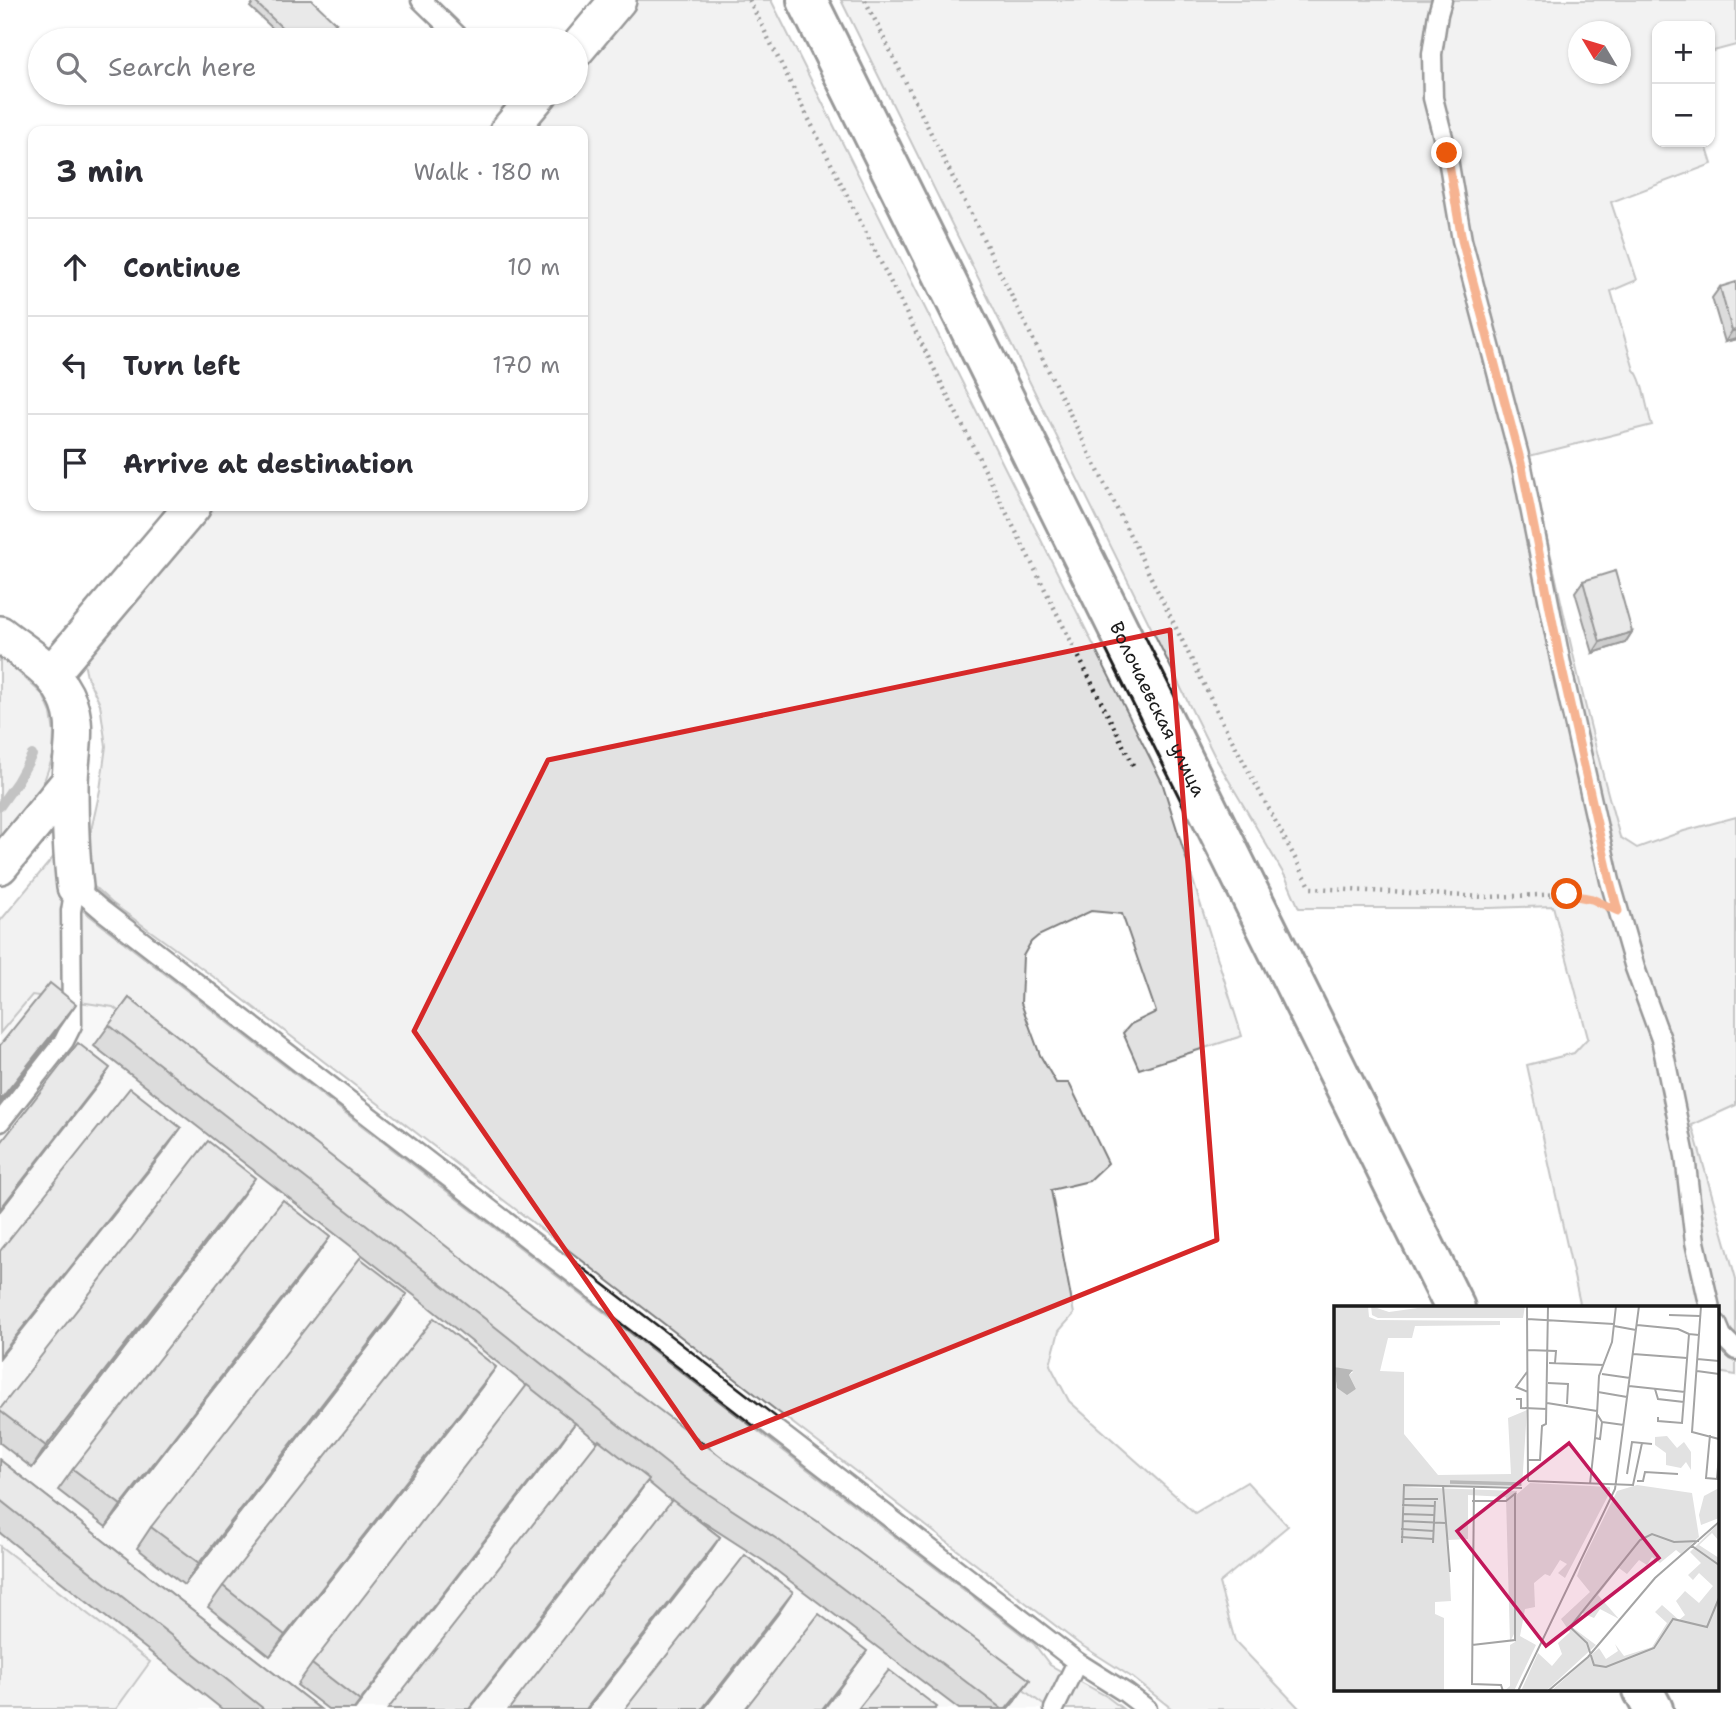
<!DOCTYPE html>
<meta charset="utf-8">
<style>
body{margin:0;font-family:"Shantell Sans",sans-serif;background:#f7f7f7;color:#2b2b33}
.controls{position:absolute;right:21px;top:21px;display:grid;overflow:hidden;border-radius:14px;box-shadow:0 2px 5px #0004}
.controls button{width:63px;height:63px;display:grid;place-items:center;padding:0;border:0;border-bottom:2px solid #e1e1e2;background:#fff;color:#2b2b33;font:35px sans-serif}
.compass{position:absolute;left:1568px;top:21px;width:63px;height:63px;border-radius:50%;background:#fff;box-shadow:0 2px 5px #0004;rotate:308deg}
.stop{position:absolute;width:21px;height:21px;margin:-16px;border:5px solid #ea580c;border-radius:50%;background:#fff}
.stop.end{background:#ea580c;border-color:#fff;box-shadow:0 2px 7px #0008}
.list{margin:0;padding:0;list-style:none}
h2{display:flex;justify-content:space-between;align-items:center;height:91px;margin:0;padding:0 28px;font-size:30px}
h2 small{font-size:23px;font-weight:400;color:#7c7c81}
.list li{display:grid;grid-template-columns:46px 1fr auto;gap:21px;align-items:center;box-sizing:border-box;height:98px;padding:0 28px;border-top:2px solid #e1e1e2}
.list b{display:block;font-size:26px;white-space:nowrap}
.list em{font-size:23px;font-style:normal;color:#7c7c81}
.icon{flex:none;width:38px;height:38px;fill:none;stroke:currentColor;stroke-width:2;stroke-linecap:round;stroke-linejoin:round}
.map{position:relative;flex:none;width:1736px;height:1709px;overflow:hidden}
.search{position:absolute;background:#fff;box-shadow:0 2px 5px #0004;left:28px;top:28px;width:560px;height:77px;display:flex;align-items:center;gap:18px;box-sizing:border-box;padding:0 24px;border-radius:38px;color:#7c7c81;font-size:26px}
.panel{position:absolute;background:#fff;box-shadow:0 2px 5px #0004;left:28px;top:126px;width:560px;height:385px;border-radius:14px}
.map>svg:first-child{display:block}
.built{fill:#f0f0f0}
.green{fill:#e2e2e2;stroke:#7f7f7f;stroke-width:2;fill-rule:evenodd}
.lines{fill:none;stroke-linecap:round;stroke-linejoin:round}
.stream{stroke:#7a7a7a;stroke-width:10}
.lane-casing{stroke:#1c1c1c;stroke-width:23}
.street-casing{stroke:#1c1c1c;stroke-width:40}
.secondary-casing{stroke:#1c1c1c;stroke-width:44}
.path{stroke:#1c1c1c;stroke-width:4.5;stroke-dasharray:2 5;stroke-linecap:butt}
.lane{stroke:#fff;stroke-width:18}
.street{stroke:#fff;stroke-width:35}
.secondary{stroke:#fff;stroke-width:38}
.wall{fill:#b1b1b1;stroke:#1c1c1c;stroke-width:2}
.shaded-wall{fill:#909090;stroke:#1c1c1c;stroke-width:2}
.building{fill:#cecece;stroke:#1c1c1c;stroke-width:2}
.route{stroke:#ea580c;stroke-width:9}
.marked{fill:none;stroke:#d62828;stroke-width:5;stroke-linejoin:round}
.labels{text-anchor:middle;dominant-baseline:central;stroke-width:5;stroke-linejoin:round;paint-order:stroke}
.street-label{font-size:19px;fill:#1c1c1c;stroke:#fff}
.inset-river{fill:none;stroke:#b8b8b8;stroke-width:3.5}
.inset-road{fill:none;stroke:#a4a4a4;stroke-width:2}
.view{fill:#c2185b;fill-opacity:0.15;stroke:#c2185b;stroke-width:3.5}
.inset-edge{fill:none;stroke:#1c1c1c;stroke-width:3.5}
</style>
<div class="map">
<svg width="1736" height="1709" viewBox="0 0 1736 1709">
<rect width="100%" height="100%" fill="#fff"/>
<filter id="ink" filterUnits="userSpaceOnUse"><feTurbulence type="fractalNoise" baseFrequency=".0143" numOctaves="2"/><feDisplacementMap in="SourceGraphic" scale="14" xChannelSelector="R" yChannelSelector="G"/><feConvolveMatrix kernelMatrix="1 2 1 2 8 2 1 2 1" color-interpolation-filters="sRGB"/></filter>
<g filter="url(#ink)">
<path class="built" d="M 32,995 L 113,1007 L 753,1489 L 1049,1709 L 116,1709 L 150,1662 L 0,1546 L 0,1033 Z"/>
<path class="green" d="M 633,0 L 771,0 L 1162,782 L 1242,1036 L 1139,1069 L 1123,1033 L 1131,1024 L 1156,1012 L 1122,914 L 1091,911 L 1038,936 L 1031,942 L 1023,956 L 1021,1003 L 1040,1055 L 1056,1083 L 1069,1083 L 1108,1163 L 1089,1181 L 1051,1190 L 1074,1314 L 1059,1331 L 1050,1365 L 1069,1401 L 1195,1513 L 1247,1482 L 1288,1526 L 1219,1583 L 1235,1641 L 1300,1709 L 1172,1709 L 1133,1678 L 1078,1643 L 222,983 L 112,903 L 90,883 L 86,853 L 100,790 L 106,746 L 100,704 L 87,677 L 84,663 L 93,646 L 209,506 L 583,506 L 583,131 L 521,131 L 554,93 L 576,93 L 576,67 Z
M 841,0 L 1736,0 L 1736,45 L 1710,52 L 1710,26 L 1657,26 L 1657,142 L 1705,142 L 1712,164 L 1611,202 L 1637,280 L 1611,291 L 1634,370 C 1643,378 1647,412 1652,425 L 1529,456 C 1557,584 1584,711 1620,837 L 1637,848 L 1684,831 L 1736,817 L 1736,1105 L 1692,1125 L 1736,1279 L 1736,1375 L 1717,1372 L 1717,1308 L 1581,1308 L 1527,1065 L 1574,1053 L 1588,1038 L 1553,906 L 1490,908 L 1299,908 L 1286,878 L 1215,757 ZM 1578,32 L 1620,32 L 1620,74 L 1578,74 Z
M 0,655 L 43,695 L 51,713 L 54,733 L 53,756 L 44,781 L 23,817 L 0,843 Z
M 60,849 L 68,899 L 1034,1644 L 1050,1665 L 1106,1696 L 1123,1709 L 1049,1709 L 753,1489 L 113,1007 L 32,995 L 0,1033 L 0,921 Z
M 0,1546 L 150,1662 L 116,1709 L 0,1709 Z"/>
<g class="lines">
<path class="stream" d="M 0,806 L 17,782 L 32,755"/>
<defs>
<path id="lane" d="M 421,0 L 462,40
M 1442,0 L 1438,14 L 1432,54 L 1433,98 L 1447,153 L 1462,240 L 1522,467 L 1562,669 L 1610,881 L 1635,968 L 1661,1039 L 1685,1156 L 1695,1242 L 1710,1308
M 75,887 L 103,911 L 1077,1662 L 1126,1693 L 1147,1709
M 0,1122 L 64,1041 L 72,1025 L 71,911 L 75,887
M 1717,1324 L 1722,1336 L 1736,1350
M 1054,1709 L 1077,1662"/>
<path id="street" d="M 576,50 L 618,0
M 508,131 L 540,93
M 0,634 C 20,650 46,665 60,686 C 83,721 70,748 70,785 C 70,819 71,853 75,887
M 51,674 L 193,506
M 0,866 L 70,781"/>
<g id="secondary">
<path id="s1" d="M 807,0 L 1455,1308"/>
<path d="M 1643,1690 L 1653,1709"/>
</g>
</defs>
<use href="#lane" class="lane-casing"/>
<use href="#street" class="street-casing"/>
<use href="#secondary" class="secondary-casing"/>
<path class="path" d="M 749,0 L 1134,767
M 865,0 L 1224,725 L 1311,888 L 1486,897 L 1567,894 L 1592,899"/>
<use href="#lane" class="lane"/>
<use href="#street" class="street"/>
<use href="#secondary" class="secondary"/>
</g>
<path class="wall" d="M 255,0 L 336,23 L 321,40 L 285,40 L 250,7 Z
M 1720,287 L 1736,339 L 1725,342 L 1712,298 Z
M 1583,581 L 1632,632 L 1625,643 L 1593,653 L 1575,592 Z
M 129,998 L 1015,1701 L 1008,1709 L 959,1709 L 765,1562 L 680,1507 L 720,1537 L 705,1559 L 671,1501 L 647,1481 L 634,1500 L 598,1442 L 575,1423 L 560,1444 L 355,1709 L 328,1709 L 297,1685 L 312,1664 L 533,1391 L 420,1300 L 94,1046 Z
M 240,1199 L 32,1468 L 0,1443 L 0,1409 Z
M 330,1237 L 315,1258 L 106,1527 L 58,1490 L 73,1469 Z
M 407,1294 L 392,1316 L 184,1585 L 137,1548 L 151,1527 Z
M 496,1367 L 481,1388 L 270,1656 L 208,1607 L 223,1586 Z
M 0,1460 L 320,1709 L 222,1709 L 0,1533 Z"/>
<path class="shaded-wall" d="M 1736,330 L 1736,339 L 1725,342 L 1732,331 Z
M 1632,632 L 1625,643 L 1593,653 L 1600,642 Z
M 76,1004 L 61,1026 L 0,1103 L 0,1100 Z
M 110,1068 L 95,1089 L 0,1211 L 0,1209 Z
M 181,1128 L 166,1149 L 0,1358 L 0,1356 Z
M 255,1178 L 240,1199 L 32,1468 L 46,1446 Z
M 330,1237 L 315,1258 L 106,1527 L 121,1505 Z
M 407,1294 L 392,1316 L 184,1585 L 199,1563 Z
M 496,1367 L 481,1388 L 270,1656 L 285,1635 Z
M 575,1423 L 560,1444 L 354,1709 L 360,1701 Z
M 649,1479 L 634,1500 L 470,1709 L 469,1709 Z
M 720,1537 L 705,1559 L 588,1709 L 586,1709 Z
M 793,1592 L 778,1614 L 704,1709 L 702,1709 Z
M 867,1651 L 824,1709 L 822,1709 Z
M 1030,1680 L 1015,1701 L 1008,1709 L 1006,1709 Z"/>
<path class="building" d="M 255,0 L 312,0 L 336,23 L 320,40 L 295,40 L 254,1 Z
M 1736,282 L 1736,330 L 1732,331 L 1720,287 Z
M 1615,571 L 1632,632 L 1600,642 L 1583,581 Z
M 50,983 L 76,1004 L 0,1100 L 0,1045 Z
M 129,998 L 520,1304 L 728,1462 L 817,1521 L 1030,1680 L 1006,1709 L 1002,1709 L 780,1541 L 690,1482 L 435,1279 L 109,1025 Z
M 78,1043 L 110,1068 L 0,1209 L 0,1144 Z
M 130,1088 L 181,1128 L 0,1356 L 0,1251 Z
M 208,1141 L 255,1178 L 46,1446 L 0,1411 L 0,1409 Z
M 283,1200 L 330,1237 L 121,1505 L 73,1469 Z
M 360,1258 L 407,1294 L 199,1563 L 151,1527 Z
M 434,1318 L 496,1367 L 285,1635 L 223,1586 Z
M 527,1385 L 575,1423 L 360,1701 L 312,1664 Z
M 599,1440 L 649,1479 L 469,1709 L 388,1709 Z
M 0,1460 L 320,1709 L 264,1709 L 0,1500 Z
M 672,1500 L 720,1537 L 586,1709 L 509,1709 Z
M 745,1555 L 793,1592 L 702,1709 L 625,1709 Z
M 819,1614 L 867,1651 L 822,1709 L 745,1709 Z
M 889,1670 L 937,1707 L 935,1709 L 858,1709 Z"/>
</g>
<g class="lines" filter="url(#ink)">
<path class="route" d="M 1447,153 L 1462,240 L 1522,467 L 1562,669 L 1610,881 L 1618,911 L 1592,899 L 1567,894"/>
</g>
<path d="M0 0H1736V1709H0ZM 1170,630 L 1217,1240 L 702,1448 L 414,1031 L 548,760 Z" fill="#fff" fill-opacity=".55" fill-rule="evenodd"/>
<path class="marked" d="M 1170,630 L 1217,1240 L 702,1448 L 414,1031 L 548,760 Z"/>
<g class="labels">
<g class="street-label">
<text stroke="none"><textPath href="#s1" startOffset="791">Волочаевская улица</textPath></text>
</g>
</g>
<g transform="translate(1334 1306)">
<rect width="385" height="385" fill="#fff"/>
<path d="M 0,0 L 34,0 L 35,11 L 43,14 L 166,15 L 166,19 L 81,20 L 78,32 L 54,32 L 46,65 L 70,66 L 70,128 L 104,169 L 177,168 L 174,112 L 193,104 L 188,180 L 72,181 L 183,185 L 180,328 L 176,336 L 172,191 L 134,189 L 134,233 L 114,234 L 117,295 L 101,296 L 101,308 L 110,312 L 110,385 L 0,385 L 0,65 L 3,82 L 13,88 L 22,83 L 15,69 L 19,66 L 0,61 ZM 37,0 L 55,6 L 98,0 L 191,0 L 189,12 L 44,12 L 38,9 ZM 333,130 L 343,142 L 350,136 L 357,146 L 357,164 L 352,156 L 347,162 L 332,159 L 332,147 L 321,139 L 321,131 ZM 196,177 L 276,181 L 276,186 L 231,272 L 224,267 L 233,258 L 226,254 L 216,270 L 211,268 L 200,277 L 201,301 L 191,303 L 186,330 L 202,339 L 180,385 L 170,385 L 176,380 L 176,339 L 181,336 L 182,189 ZM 303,179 L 358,187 L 365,231 L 347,248 L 342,244 L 326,257 L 318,251 L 313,259 L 305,254 L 293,268 L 285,262 L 264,289 L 285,313 L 266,303 L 260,312 L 248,307 L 238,321 L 262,339 L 212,385 L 187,385 L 204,347 L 218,360 L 228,348 L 224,337 L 236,326 L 227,313 L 256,286 L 243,270 L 248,256 L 283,185 ZM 385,182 L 385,212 L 367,219 L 365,209 L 370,190 ZM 385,217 L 385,235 L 378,227 L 365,239 L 385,252 L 385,385 L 217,385 L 265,342 L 272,353 L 284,345 L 281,338 L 290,350 L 318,341 L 333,317 L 321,306 L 328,299 L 345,314 L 351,309 L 342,295 L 351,285 L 365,297 L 379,280 L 365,267 L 359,274 L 354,269 L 367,257 L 356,246 Z" fill="#e2e2e2"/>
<path d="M 0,61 L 19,64 L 15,69 L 22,83 L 13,89 L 3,82 Z" fill="#b8b8b8"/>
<path class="inset-river" d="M 116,176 L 187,178"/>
<path class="inset-road" d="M 193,0 L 194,175M 367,0 L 358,126 L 385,133M 335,9 L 366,10M 193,13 L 280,18M 303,19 L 344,23 L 355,28M 280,20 L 302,24M 193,44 L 222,45 L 221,57M 299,48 L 353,52M 363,53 L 385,55M 215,57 L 270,59M 363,65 L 385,68M 193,66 L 182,81 L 194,86M 268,68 L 296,72M 214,77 L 234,78 L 233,98M 295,80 L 351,86M 321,83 L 324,93 L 350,96M 264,86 L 293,91M 182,93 L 187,93 L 187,102 L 213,103M 213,97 L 263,105M 324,111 L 324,115 L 348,117 L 355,28 L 365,29M 268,116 L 290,119M 376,129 L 372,172 L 383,173 L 385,149M 261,132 L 263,108M 194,154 L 206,154 L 208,120 L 212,118 L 214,0M 293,168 L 298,136 L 318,138M 194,175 L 299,179 L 308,137M 303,175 L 309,175 L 311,166 L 344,168M 256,178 L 261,132 L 266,133 L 268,116 L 263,108 L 265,70 L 278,36 L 282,0M 109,180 L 116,266M 140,181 L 138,378 L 167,379 L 169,385M 69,193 L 104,193M 138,195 L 172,195 L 182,187M 68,199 L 101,200M 68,208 L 100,209M 68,215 L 111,217M 67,223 L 100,225M 67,231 L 99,233M 365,235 L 340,236 L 318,228 L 306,234 L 236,321 L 253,337 L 260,359 L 272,361 L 320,342 L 339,313 L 373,321 L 385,292M 68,237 L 70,179 L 188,182M 99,237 L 101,195M 358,240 L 385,259M 138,339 L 181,334 L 181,188M 184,385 L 281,183 L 305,0M 214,385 L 254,351 L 321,272 L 385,216"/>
<path class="view" d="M 235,137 L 325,252 L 212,340 L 123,225 Z"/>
<rect width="385" height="385" class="inset-edge"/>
</g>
</svg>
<div class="controls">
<button>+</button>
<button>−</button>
</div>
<svg class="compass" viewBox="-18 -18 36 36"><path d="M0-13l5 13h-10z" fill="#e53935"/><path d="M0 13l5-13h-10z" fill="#7c7c81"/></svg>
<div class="stop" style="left:1567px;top:894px"></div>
<div class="stop end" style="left:1447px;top:153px"></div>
<div class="search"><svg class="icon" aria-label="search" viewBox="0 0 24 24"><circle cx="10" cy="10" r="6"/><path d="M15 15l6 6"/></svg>Search here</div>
<section class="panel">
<h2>3 min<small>Walk · 180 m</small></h2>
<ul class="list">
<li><svg class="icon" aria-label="ahead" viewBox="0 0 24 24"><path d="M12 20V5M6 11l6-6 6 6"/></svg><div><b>Continue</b></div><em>10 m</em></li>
<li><svg class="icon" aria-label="left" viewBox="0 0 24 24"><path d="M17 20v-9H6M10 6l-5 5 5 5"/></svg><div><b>Turn left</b></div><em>170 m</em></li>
<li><svg class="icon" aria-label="arrive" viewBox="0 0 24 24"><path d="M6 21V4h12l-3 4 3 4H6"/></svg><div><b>Arrive at destination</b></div></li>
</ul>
</section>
</div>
